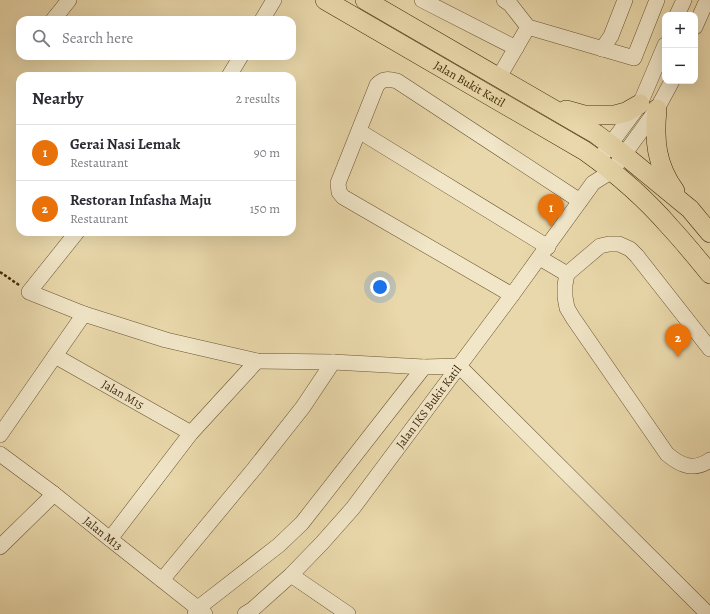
<!DOCTYPE html>
<meta charset="utf-8">
<style>
body{margin:0;font-family:Alegreya,serif;background:#f7f7f7;color:#2b2b33}
.controls{position:absolute;right:12px;top:12px;display:grid;overflow:hidden;border-radius:8px;box-shadow:0 4px 16px #0002}
.controls button{width:36px;height:36px;display:grid;place-items:center;padding:0;border:0;border-bottom:1px solid #e1e1e2;background:#fff;color:#2b2b33;font:20px sans-serif}
.you{position:absolute;left:380px;top:287px;width:14px;height:14px;margin:-10px;border:3px solid #fff;border-radius:50%;background:#1a73e8;box-shadow:0 0 0 6px #1a73e833}
.badge{display:grid;place-items:center;width:26px;height:26px;border-radius:50%;background:#2563eb;color:#fff;font-size:13px;font-weight:700}
.pin{position:absolute;translate:-50% -33px;filter:drop-shadow(0 1px 2px #0008)}
.pin::after{content:'';position:absolute;top:21px;width:14px;height:12px;background:inherit;clip-path:polygon(0 0,100% 0,50% 100%)}
.list{margin:0;padding:0;list-style:none}
h2{display:flex;justify-content:space-between;align-items:center;height:52px;margin:0;padding:0 16px;font-size:17px}
h2 small{font-size:13px;font-weight:400;color:#7c7c81}
.list li{display:grid;grid-template-columns:26px 1fr auto;gap:12px;align-items:center;box-sizing:border-box;height:56px;padding:0 16px;border-top:1px solid #e1e1e2}
.list b{display:block;font-size:15px;white-space:nowrap}
.list p{margin:0;font-size:13px;white-space:nowrap;color:#7c7c81}
.list em{font-size:13px;font-style:normal;color:#7c7c81}
.icon{flex:none;width:22px;height:22px;fill:none;stroke:currentColor;stroke-width:2;stroke-linecap:round;stroke-linejoin:round}
.map{position:relative;flex:none;width:710px;height:614px;overflow:hidden}
.search{position:absolute;background:#fff;box-shadow:0 4px 16px #0002;left:16px;top:16px;width:280px;height:44px;display:flex;align-items:center;gap:10px;box-sizing:border-box;padding:0 14px;border-radius:12px;color:#7c7c81;font-size:15px}
.panel{position:absolute;background:#fff;box-shadow:0 4px 16px #0002;left:16px;top:72px;width:280px;height:164px;border-radius:12px}
.map>svg:first-child{display:block}
.lines{fill:none;stroke-linecap:round;stroke-linejoin:round}
.minor-casing{stroke:#6a5432;stroke-width:16}
.major-casing{stroke:#3f2809;stroke-width:20}
.path{stroke:#3f2809;stroke-width:2.5;stroke-dasharray:3 2;stroke-linecap:butt}
.minor{stroke:#f1e6c8;stroke-width:15}
.major{stroke:#e9d8ab;stroke-width:19}
.labels{text-anchor:middle;dominant-baseline:central;stroke-width:4;stroke-linejoin:round;paint-order:stroke}
.street-label{font-size:12px;fill:#3f2809;stroke:#f1e6c8}
</style>
<div class="map">
<svg width="710" height="614" viewBox="0 0 710 614">
<rect width="100%" height="100%" fill="#e9d8ab"/>
<filter id="stains"><feTurbulence type="fractalNoise" baseFrequency=".005" numOctaves="4"/><feColorMatrix values="0 0 0 0 .2 0 0 0 0 .09 0 0 0 0 .02 0 0 0 .5 -.17"/></filter>
<radialGradient id="worn" r=".72"><stop offset=".6" stop-color="#630" stop-opacity="0"/><stop offset="1" stop-color="#630" stop-opacity=".3"/></radialGradient>
<g class="lines">
<defs>
<g id="minor">
<path d="M 422,0 L 516,48"/>
<path d="M 504,0 L 510,4 L 528,27 L 634,58 L 657,0"/>
<path d="M 677,15 L 684,0"/>
<path d="M 53,20 L 69,0"/>
<path d="M 262,20 L 274,0"/>
<path d="M 695,27 L 707,0"/>
<path d="M 602,49 L 611,36 L 625,0"/>
<path d="M 229,76 L 241,56"/>
<path d="M 499,77 L 528,27"/>
<path d="M 359,131 L 548,247"/>
<path d="M 604,153 L 640,104 L 665,45"/>
<path d="M 77,232 L 29,292 L 84,314 L 166,340 L 257,361 L 333,362 L 424,367 L 459,366 L 708,614"/>
<path d="M 540,258 L 567,274"/>
<path d="M 512,295 L 343,197 L 339,192 L 338,183 L 377,85 C 383,78 389,79 397,81 L 580,201"/>
<path d="M 710,349 L 637,256 L 630,249 L 619,244 L 609,244 L 600,246 L 567,274 L 565,285 L 565,297 L 567,308 L 573,318 L 667,454 C 681,466 694,471 710,460"/>
<path id="s1" d="M 55,356 L 191,433"/>
<path d="M 0,435 L 84,314"/>
<path id="s2" d="M 0,454 L 54,494 L 110,539 L 205,614"/>
<path d="M 110,539 L 191,433 L 257,361"/>
<path d="M 0,547 L 54,494"/>
<path d="M 291,575 L 348,614"/>
<path d="M 162,580 L 254,469 L 303,407 L 333,362"/>
<path d="M 195,614 L 198,608 L 279,545 L 302,523 L 424,367"/>
<path id="s3" d="M 245,614 L 253,609 L 291,575 L 322,543 L 353,508 L 512,295 L 593,183 L 612,171 L 657,109 L 672,81"/>
</g>
<g id="major">
<path id="s4" d="M 325,0 L 585,151 C 616,173 645,198 670,227 C 684,242 697,258 710,274"/>
<path d="M 365,0 L 596,134 L 623,154 L 690,209 L 710,233"/>
<path d="M 657,109 C 654,140 656,165 675,191"/>
<path d="M 566,110 L 584,115 L 615,115 L 626,112 L 640,104"/>
</g>
</defs>
<use href="#minor" class="minor-casing"/>
<use href="#major" class="major-casing"/>
<path class="path" d="M 0,272 L 19,285"/>
<use href="#minor" class="minor"/>
<use href="#major" class="major"/>
</g>
<g class="labels">
<g class="street-label">
<text stroke="none"><textPath href="#s4" startOffset="167">Jalan Bukit Katil</textPath></text>
<text stroke="none"><textPath href="#s1" startOffset="78">Jalan M15</textPath></text>
<text stroke="none"><textPath href="#s3" startOffset="278">Jalan IKS Bukit Katil</textPath></text>
<text stroke="none"><textPath href="#s2" startOffset="130">Jalan M13</textPath></text>
</g>
</g>
<rect width="100%" height="100%" filter="url(#stains)"/>
<rect width="100%" height="100%" fill="url(#worn)"/>
</svg>
<div class="controls">
<button>+</button>
<button>−</button>
</div>
<div class="you"></div>
<div class="pin badge" style="left:551px;top:227px;background:#e8710a">1</div>
<div class="pin badge" style="left:678px;top:357px;background:#e8710a">2</div>
<div class="search"><svg class="icon" aria-label="search" viewBox="0 0 24 24"><circle cx="10" cy="10" r="6"/><path d="M15 15l6 6"/></svg>Search here</div>
<section class="panel">
<h2>Nearby<small>2 results</small></h2>
<ul class="list">
<li><span class="badge" style="background:#e8710a">1</span><div><b>Gerai Nasi Lemak</b><p>Restaurant</p></div><em>90 m</em></li>
<li><span class="badge" style="background:#e8710a">2</span><div><b>Restoran Infasha Maju</b><p>Restaurant</p></div><em>150 m</em></li>
</ul>
</section>
</div>
